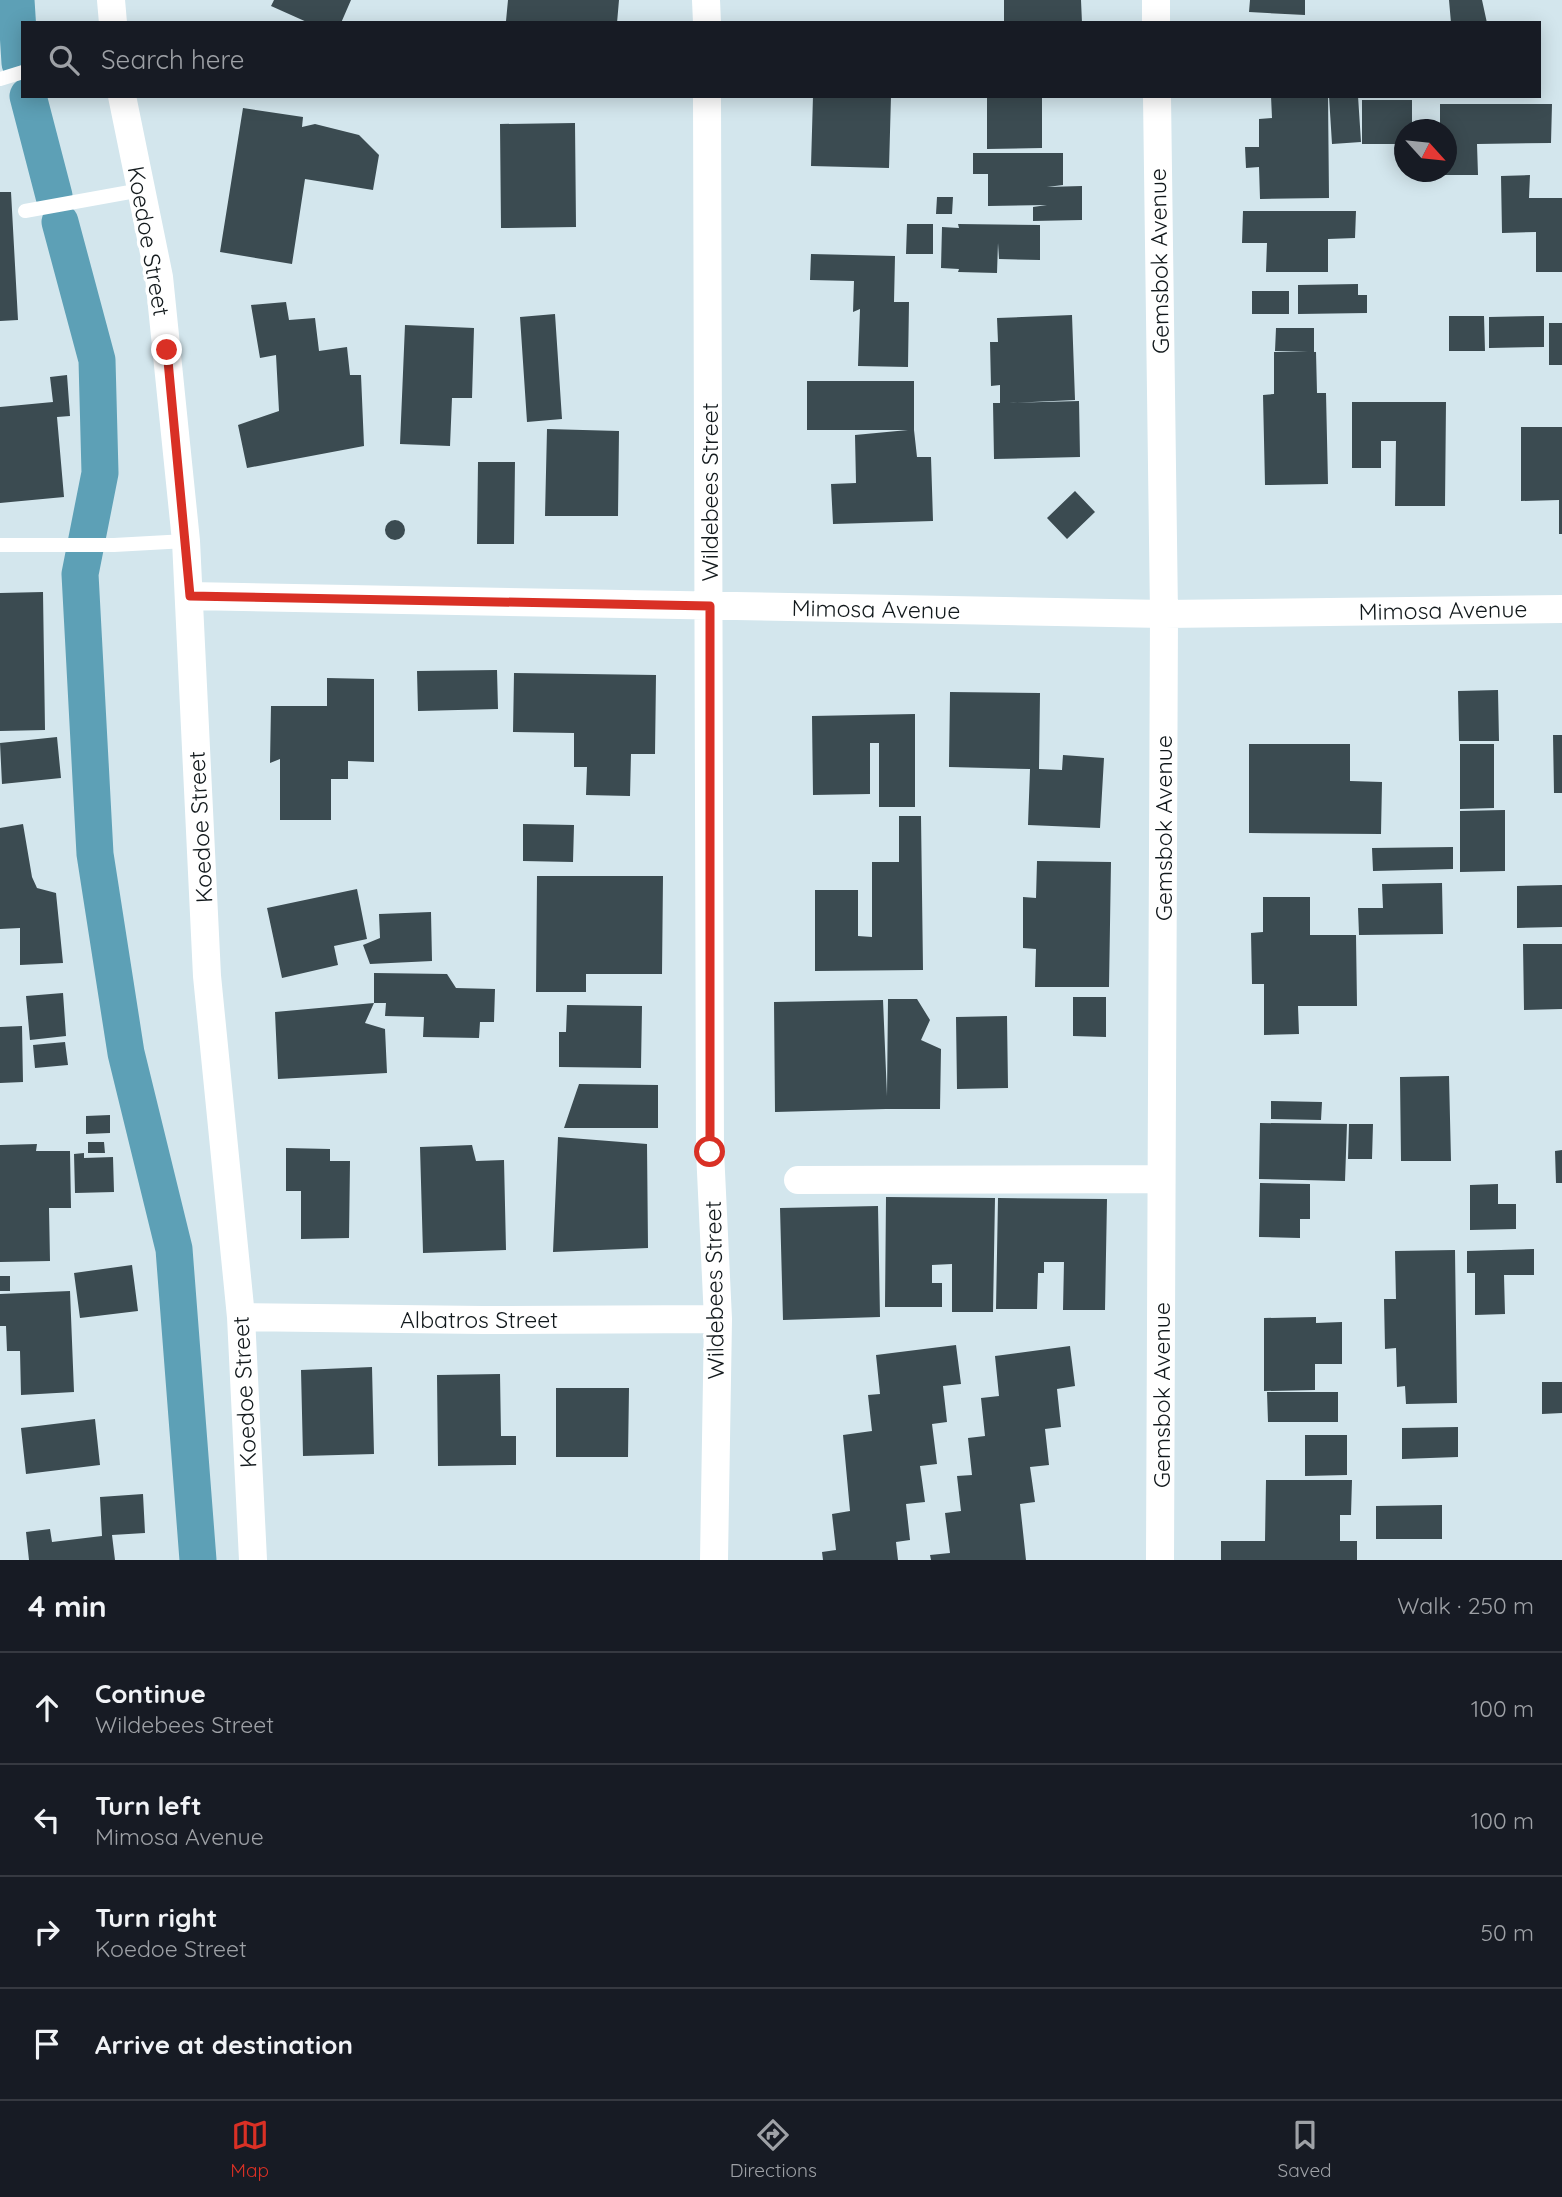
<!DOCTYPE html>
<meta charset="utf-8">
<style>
body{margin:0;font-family:Quicksand,sans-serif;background:#20242c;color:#f1f3f6}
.compass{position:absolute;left:1394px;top:119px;width:63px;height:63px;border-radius:50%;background:#171b24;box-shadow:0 4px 18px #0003;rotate:117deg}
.stop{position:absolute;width:21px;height:21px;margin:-16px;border:5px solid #d93025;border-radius:50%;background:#fff}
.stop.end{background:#d93025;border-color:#fff;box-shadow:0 2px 7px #0008}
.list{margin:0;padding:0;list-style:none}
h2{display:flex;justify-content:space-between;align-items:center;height:91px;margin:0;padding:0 28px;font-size:30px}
h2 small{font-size:23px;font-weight:400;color:#9ea1a6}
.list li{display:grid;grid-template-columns:46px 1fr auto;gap:21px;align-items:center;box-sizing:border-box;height:112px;padding:0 28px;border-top:2px solid #363941}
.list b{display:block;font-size:26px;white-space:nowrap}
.list p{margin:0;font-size:23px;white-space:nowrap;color:#9ea1a6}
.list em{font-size:23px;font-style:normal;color:#9ea1a6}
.icon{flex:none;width:38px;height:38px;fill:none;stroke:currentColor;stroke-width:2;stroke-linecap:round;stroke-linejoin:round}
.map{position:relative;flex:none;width:1562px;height:1560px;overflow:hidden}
.search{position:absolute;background:#171b24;box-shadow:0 4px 18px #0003;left:21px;right:21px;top:21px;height:77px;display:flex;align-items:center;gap:18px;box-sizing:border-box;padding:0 24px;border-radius:0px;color:#9ea1a6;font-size:26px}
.sheet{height:539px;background:#171b24}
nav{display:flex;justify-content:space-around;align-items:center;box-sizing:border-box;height:98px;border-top:2px solid #363941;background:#171b24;font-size:19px;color:#9ea1a6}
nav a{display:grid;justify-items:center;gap:4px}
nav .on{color:#d93025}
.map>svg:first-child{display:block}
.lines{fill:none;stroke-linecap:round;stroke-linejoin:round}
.canal{stroke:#5da0b6;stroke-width:37}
.building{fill:#3b4b51}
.service{stroke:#fff;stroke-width:14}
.minor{stroke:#fff;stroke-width:28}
.route{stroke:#d93025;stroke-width:9}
.labels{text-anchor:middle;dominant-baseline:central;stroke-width:7;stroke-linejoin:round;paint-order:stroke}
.street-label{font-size:23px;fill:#12191c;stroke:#fff}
</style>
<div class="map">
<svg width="1562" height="1560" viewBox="0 0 1562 1560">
<rect width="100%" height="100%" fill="#d3e6ed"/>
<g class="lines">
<path class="canal" d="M 16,0 L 20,63
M 28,96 L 54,196
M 60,222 L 97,360 L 100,473 L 80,574 L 95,854 L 126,1053 L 174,1249 L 198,1560"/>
</g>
<path class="building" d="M 274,0 L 351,0 L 341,23 L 309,23 L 271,6 Z
M 508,0 L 619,0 L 617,23 L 506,21 Z
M 1004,0 L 1081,0 L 1082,23 L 1004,23 Z
M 1250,0 L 1305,0 L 1305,15 L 1249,12 Z
M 1449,0 L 1482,0 L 1487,23 L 1451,23 Z
M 813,96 L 891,96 L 889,168 L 811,166 Z
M 987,96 L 1042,96 L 1042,148 L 987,149 Z
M 1271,96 L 1328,96 L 1329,198 L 1260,199 L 1259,167 L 1246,168 L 1245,147 L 1259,147 L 1259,119 L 1272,118 Z
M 1329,96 L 1358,96 L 1361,142 L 1332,144 Z
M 1362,100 L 1412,100 L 1412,130 L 1404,130 L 1404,144 L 1362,144 Z
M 1440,104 L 1552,104 L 1551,143 L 1477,144 L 1478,175 L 1440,175 L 1440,172 L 1446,172 L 1446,130 L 1440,130 Z
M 243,108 L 303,117 L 302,127 L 315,124 L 359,135 L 379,155 L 373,190 L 305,179 L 292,264 L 220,252 Z
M 575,123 L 576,227 L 501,228 L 500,124 Z
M 973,153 L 1063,153 L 1063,185 L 1047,187 L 1082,186 L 1082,220 L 1033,221 L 1033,207 L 1047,205 L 988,206 L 988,174 L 973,174 Z
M 1530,175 L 1529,198 L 1562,198 L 1562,272 L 1536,272 L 1536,232 L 1502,233 L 1501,176 Z
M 0,192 L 11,192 L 18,320 L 0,321 Z
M 937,197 L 953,197 L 952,214 L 936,214 Z
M 1243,211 L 1356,211 L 1355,238 L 1328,239 L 1328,272 L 1266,272 L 1267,243 L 1242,243 Z
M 907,224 L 933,224 L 933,254 L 906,254 Z
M 958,224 L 1040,225 L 1040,260 L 999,259 L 998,243 L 997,273 L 958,272 L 959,269 L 941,268 L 942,227 L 959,228 Z
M 811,254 L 895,256 L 894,302 L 909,302 L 908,367 L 858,366 L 860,309 L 853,312 L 854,281 L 810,280 Z
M 1358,284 L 1358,295 L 1367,295 L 1367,313 L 1298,314 L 1298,285 Z
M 1252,291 L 1289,291 L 1289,314 L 1252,314 Z
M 286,302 L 289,320 L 315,318 L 319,351 L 347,347 L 350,375 L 361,375 L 364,446 L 247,468 L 238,425 L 279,411 L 276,355 L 260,358 L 251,305 Z
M 555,314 L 562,419 L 527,422 L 520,317 Z
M 1072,315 L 1075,400 L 1009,403 L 1079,401 L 1080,457 L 994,459 L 993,403 L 1000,403 L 1000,385 L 991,386 L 990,342 L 998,342 L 997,318 Z
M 1449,316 L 1484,316 L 1485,351 L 1449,351 Z
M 1544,316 L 1544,347 L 1489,348 L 1489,317 Z
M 1549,323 L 1562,323 L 1562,365 L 1549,365 Z
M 405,325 L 474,328 L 472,398 L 452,398 L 450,446 L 400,444 Z
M 1276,328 L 1314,328 L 1314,352 L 1316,352 L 1317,393 L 1326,393 L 1328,484 L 1265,485 L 1263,395 L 1274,394 L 1274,352 L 1308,352 L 1275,351 Z
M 67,375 L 70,416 L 57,417 L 64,497 L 0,503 L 0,407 L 53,402 L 50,377 Z
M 807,381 L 914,381 L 914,430 L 917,457 L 931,457 L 933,521 L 833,524 L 831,484 L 856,483 L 855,435 L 908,430 L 807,430 Z
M 1352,402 L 1446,402 L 1445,506 L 1395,506 L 1396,441 L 1381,441 L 1381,468 L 1352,468 Z
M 1521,427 L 1562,427 L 1562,534 L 1559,534 L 1559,500 L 1521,501 Z
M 547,429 L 619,431 L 618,516 L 545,516 Z
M 478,462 L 515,462 L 514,544 L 477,544 Z
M 1075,491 L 1095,512 L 1067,539 L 1047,518 Z
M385 530a10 10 0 1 1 20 0a10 10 0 1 1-20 0Z
M 43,592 L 45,730 L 0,731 L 0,593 Z
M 497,670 L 498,709 L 418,711 L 417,671 Z
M 514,673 L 656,675 L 655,754 L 631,754 L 630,796 L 586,795 L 587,767 L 574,767 L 574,733 L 513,732 Z
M 327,678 L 374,679 L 374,762 L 348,761 L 348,779 L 331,779 L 331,820 L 280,820 L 280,759 L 270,763 L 271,706 L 327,706 Z
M 1498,690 L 1499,741 L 1459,741 L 1458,691 Z
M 950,692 L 1040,693 L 1039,769 L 1062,770 L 1063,755 L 1104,758 L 1100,828 L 1028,825 L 1030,769 L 949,767 Z
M 915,714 L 915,807 L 879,807 L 879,743 L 870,743 L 870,794 L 813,795 L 812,716 Z
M 1553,735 L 1562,735 L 1562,793 L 1554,793 Z
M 57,737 L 61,778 L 2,784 L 0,743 Z
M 1249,744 L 1350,744 L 1350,781 L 1382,782 L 1381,834 L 1249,833 Z
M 1460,744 L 1494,744 L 1494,808 L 1460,809 Z
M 1505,810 L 1505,871 L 1460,872 L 1460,811 Z
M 899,816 L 921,816 L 923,970 L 815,971 L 815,890 L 858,890 L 858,936 L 872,937 L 872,862 L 899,862 Z
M 23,824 L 32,877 L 37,888 L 56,893 L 63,963 L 20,965 L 20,928 L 0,929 L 0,828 Z
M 523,824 L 574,825 L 573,862 L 523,861 Z
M 1453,847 L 1453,869 L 1373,871 L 1372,848 Z
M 1037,861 L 1111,862 L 1109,987 L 1035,987 L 1036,949 L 1023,948 L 1023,897 L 1036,898 Z
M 537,876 L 663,876 L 662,974 L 586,974 L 586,992 L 536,992 Z
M 1442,883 L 1443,934 L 1359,935 L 1358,908 L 1383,908 L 1382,884 Z
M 1562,885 L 1562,927 L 1517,928 L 1517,886 Z
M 357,889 L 367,939 L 334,946 L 338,965 L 282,978 L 267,908 Z
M 1263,897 L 1310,897 L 1310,935 L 1356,935 L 1357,1006 L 1298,1006 L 1299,1034 L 1264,1035 L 1264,984 L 1252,984 L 1251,933 L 1263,932 Z
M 431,912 L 432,961 L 370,964 L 363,945 L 380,938 L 379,914 Z
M 1523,944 L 1562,944 L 1562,1009 L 1524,1010 Z
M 374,973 L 447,974 L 456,988 L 495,989 L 494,1022 L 480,1022 L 479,1038 L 423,1037 L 424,1017 L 385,1016 L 386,1003 L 374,1003 L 365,1023 L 385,1029 L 387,1073 L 278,1079 L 275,1012 L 374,1003 Z
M 63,993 L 66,1036 L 30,1040 L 26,996 Z
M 1073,997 L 1106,997 L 1106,1037 L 1073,1036 Z
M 888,999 L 917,999 L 930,1020 L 921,1040 L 941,1049 L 940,1109 L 886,1109 L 775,1112 L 774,1002 L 883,1000 L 887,1096 Z
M 567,1005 L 642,1006 L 641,1068 L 559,1067 L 559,1032 L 566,1032 Z
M 1007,1016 L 1008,1088 L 957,1089 L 956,1017 Z
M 22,1026 L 23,1082 L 0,1083 L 0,1027 Z
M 65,1042 L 68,1065 L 35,1068 L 33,1045 Z
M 1449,1076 L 1451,1161 L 1401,1161 L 1400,1077 Z
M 579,1084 L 658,1085 L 658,1128 L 564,1128 Z
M 1271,1101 L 1322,1102 L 1321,1120 L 1271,1119 Z
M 110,1115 L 110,1133 L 86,1134 L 86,1116 Z
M 1260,1123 L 1347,1124 L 1345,1181 L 1259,1179 Z
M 1349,1124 L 1373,1124 L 1372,1159 L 1348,1159 Z
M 558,1137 L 647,1144 L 648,1248 L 553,1252 Z
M 88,1142 L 104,1142 L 105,1153 L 88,1153 Z
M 37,1144 L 36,1151 L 70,1151 L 71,1208 L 49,1208 L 50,1261 L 0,1262 L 0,1145 Z
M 472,1145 L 476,1161 L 504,1160 L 506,1250 L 423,1253 L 420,1147 Z
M 286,1148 L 330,1149 L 330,1161 L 350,1161 L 349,1238 L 301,1239 L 301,1191 L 286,1191 Z
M 1562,1150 L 1562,1183 L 1556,1183 L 1555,1151 Z
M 84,1153 L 84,1158 L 113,1157 L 114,1192 L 75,1193 L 74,1154 Z
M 1260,1183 L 1310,1184 L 1310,1219 L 1300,1219 L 1300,1238 L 1259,1237 Z
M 1498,1184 L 1498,1204 L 1516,1204 L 1516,1229 L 1470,1230 L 1470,1185 Z
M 886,1197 L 995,1198 L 993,1312 L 952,1312 L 952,1264 L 932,1265 L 932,1283 L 942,1283 L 942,1307 L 885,1307 Z
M 998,1198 L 1107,1199 L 1105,1310 L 1063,1310 L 1064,1262 L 1044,1262 L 1044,1273 L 1038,1273 L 1037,1309 L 996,1309 Z
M 878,1206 L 880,1317 L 783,1320 L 780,1208 Z
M 1534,1249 L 1534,1275 L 1504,1275 L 1505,1314 L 1475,1315 L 1475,1273 L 1467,1273 L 1467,1251 Z
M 1455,1250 L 1457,1403 L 1406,1404 L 1405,1386 L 1397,1387 L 1396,1348 L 1385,1349 L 1384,1299 L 1396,1299 L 1395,1251 Z
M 132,1265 L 138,1311 L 80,1318 L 74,1273 Z
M 0,1276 L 10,1276 L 10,1291 L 0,1291 Z
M 70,1291 L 74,1392 L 21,1395 L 20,1351 L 7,1351 L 6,1326 L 0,1326 L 0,1294 Z
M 1316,1317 L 1316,1323 L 1342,1322 L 1342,1364 L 1315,1364 L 1315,1390 L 1264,1391 L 1264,1318 Z
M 956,1345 L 961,1384 L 943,1386 L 947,1422 L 932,1424 L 937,1464 L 920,1466 L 925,1502 L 906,1504 L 910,1540 L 896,1542 L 898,1560 L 823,1560 L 822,1552 L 836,1550 L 832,1514 L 850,1511 L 843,1435 L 872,1431 L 868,1395 L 880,1394 L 876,1355 Z
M 1070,1346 L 1075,1386 L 1057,1389 L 1061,1427 L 1045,1429 L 1049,1465 L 1030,1467 L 1035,1502 L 1020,1504 L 1026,1560 L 931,1560 L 930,1555 L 950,1553 L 945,1513 L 961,1511 L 957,1476 L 972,1475 L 968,1438 L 985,1436 L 981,1398 L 999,1396 L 995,1356 Z
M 372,1367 L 374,1454 L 303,1456 L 301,1370 Z
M 500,1374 L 501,1436 L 516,1436 L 516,1465 L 438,1466 L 437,1375 Z
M 1542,1382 L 1562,1382 L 1562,1413 L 1542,1414 Z
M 556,1388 L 629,1388 L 628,1457 L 556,1457 Z
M 1267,1392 L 1338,1392 L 1338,1422 L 1268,1422 Z
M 95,1419 L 100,1465 L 26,1474 L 21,1428 Z
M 1458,1427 L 1458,1457 L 1402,1459 L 1402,1428 Z
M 1305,1435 L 1347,1435 L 1347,1475 L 1305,1476 Z
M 1266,1480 L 1352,1480 L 1351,1515 L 1340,1515 L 1340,1541 L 1357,1541 L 1357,1560 L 1221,1560 L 1221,1541 L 1265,1541 Z
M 143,1494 L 145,1533 L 112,1535 L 115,1560 L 29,1560 L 26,1532 L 50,1529 L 52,1542 L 102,1536 L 100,1497 Z
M 1442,1505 L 1442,1539 L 1376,1539 L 1376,1506 Z"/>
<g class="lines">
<path class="service" d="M 0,79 L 23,72
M 25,211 L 141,190
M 0,545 L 114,545 L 186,541"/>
<path class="minor" d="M 111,0 L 113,23
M 706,0 L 707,23
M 1156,0 L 1156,23
M 122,96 L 159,277 L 186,541 L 207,976 L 241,1317 L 253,1560
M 707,96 L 710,1151 L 718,1319 L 714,1560
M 1157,96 L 1164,614 L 1160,1560
M 189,596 L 1164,614 L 1562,609
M 798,1180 L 1161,1179
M 241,1317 L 483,1320 L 718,1319"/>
</g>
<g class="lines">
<path class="route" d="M 167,350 L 190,596 L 710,606 L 710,1152"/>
</g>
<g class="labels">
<g class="street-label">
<text transform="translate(149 241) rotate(80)">Koedoe Street</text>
<text transform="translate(1159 261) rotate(-91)">Gemsbok Avenue</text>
<text transform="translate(709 492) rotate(-90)">Wildebees Street</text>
<text transform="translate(876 609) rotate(1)">Mimosa Avenue</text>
<text transform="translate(1443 610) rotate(-1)">Mimosa Avenue</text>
<text transform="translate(200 827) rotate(-93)">Koedoe Street</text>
<text transform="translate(1163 828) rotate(-90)">Gemsbok Avenue</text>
<text transform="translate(714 1290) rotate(-91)">Wildebees Street</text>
<text x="479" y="1319">Albatros Street</text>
<text transform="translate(244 1392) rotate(-93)">Koedoe Street</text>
<text transform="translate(1161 1395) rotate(-90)">Gemsbok Avenue</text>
</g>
</g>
</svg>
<svg class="compass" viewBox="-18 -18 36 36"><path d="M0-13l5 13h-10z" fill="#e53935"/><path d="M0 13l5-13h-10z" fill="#9ea1a6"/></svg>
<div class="stop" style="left:710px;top:1152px"></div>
<div class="stop end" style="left:167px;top:350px"></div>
<div class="search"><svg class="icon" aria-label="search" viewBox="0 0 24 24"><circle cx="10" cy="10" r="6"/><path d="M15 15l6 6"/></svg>Search here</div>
</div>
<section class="sheet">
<h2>4 min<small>Walk · 250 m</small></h2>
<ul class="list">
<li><svg class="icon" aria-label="ahead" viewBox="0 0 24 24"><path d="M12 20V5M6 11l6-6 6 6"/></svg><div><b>Continue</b><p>Wildebees Street</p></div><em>100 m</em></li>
<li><svg class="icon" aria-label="left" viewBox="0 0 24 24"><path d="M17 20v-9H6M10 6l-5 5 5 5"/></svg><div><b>Turn left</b><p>Mimosa Avenue</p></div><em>100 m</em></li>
<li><svg class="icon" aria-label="right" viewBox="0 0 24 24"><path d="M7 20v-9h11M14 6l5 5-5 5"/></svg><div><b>Turn right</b><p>Koedoe Street</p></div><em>50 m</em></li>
<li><svg class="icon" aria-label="arrive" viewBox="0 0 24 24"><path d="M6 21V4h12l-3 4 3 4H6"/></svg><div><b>Arrive at destination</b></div></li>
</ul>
</section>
<nav>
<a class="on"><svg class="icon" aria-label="map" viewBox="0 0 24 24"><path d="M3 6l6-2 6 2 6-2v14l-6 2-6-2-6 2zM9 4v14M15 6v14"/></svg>Map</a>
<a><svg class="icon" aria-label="directions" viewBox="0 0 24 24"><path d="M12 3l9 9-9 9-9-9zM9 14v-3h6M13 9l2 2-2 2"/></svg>Directions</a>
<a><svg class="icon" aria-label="saved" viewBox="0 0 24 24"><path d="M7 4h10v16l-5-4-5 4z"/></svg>Saved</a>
</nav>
